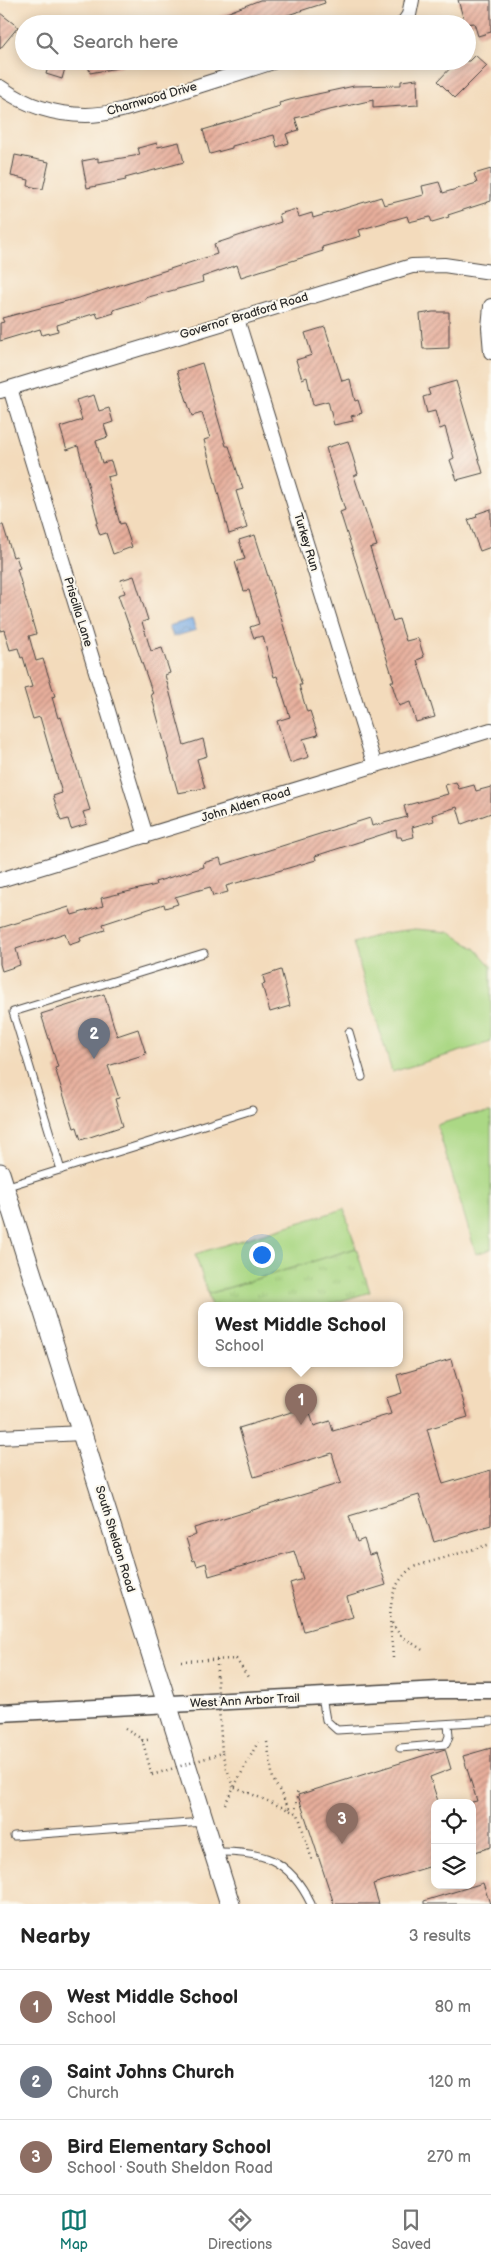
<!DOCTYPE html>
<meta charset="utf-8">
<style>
body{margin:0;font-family:"Balsamiq Sans",sans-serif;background:#f2f2f2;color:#222}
.controls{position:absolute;right:15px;bottom:15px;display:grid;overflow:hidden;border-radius:10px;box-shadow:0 2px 12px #0003}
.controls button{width:45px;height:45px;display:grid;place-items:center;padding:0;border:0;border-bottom:1px solid #e0e0e0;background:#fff;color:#222;font:25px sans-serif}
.you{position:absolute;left:261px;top:1254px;width:18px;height:18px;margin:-12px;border:4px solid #fff;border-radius:50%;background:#1a73e8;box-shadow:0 0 0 8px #1a73e833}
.badge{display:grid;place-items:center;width:32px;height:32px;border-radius:50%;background:#0f766e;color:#fff;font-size:16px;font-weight:700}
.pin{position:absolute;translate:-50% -41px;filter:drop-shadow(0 1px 2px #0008)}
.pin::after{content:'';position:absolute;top:26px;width:18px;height:15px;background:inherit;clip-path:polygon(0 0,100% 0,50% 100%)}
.popup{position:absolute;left:198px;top:1302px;width:205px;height:65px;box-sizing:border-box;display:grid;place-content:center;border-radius:10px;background:#fff;filter:drop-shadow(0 1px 4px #0005);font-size:16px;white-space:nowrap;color:#767676}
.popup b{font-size:19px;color:#222}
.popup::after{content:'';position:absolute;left:50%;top:100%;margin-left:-10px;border:10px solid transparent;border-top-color:#fff}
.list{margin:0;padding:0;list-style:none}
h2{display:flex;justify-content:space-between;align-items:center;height:65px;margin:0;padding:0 20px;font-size:21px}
h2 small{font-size:16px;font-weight:400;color:#767676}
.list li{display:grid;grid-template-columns:32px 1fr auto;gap:15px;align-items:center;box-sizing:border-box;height:75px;padding:0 20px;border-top:1px solid #e0e0e0}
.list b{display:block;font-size:19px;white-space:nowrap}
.list p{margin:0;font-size:16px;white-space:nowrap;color:#767676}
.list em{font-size:16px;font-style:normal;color:#767676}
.icon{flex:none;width:28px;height:28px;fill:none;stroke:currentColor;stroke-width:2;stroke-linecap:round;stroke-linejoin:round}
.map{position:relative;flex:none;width:491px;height:1904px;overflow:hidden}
.search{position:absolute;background:#fff;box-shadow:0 2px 12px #0003;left:15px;right:15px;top:15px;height:55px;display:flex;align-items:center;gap:12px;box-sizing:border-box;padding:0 18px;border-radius:28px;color:#767676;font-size:19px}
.sheet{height:290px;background:#fff}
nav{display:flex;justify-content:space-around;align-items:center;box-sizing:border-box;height:70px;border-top:1px solid #e0e0e0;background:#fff;font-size:14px;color:#767676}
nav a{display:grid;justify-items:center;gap:2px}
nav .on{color:#0f766e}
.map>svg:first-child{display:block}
.grass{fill:url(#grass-tufts);stroke:#6b8258}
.pitch{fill:#abd885;stroke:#6b8258}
.water{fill:url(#water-waves);stroke:#516a86}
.building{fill:url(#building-hatch)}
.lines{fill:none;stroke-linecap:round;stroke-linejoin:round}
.service-casing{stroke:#494541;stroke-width:9}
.minor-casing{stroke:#494541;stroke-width:16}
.tertiary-casing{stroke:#494541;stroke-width:19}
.secondary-casing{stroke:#494541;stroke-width:21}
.path{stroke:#494541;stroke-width:2.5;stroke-dasharray:1 4;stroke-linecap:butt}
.service{stroke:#fff;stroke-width:7}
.minor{stroke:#fff;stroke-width:14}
.tertiary{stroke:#fff;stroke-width:16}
.secondary{stroke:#fff;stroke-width:19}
.path-bridge{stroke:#494541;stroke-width:2.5;stroke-dasharray:1 4;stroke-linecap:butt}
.labels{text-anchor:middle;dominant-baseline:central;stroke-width:4;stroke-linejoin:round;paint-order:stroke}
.street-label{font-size:12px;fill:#2b2b2b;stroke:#fbf7ec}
</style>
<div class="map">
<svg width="491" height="1904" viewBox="0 0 491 1904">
<defs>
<pattern id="grass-tufts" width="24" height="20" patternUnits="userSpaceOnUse" patternTransform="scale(1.25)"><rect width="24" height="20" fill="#abd885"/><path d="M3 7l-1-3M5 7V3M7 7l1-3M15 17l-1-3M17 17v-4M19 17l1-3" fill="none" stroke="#93ba73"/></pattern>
<pattern id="water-waves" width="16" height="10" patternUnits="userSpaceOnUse" patternTransform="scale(1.25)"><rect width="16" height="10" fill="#77a9e2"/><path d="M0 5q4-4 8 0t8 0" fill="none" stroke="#628ab7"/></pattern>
<pattern id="building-hatch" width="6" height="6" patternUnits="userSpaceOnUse" patternTransform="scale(1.25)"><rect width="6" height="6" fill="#e7ae9b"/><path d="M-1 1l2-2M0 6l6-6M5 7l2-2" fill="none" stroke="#bb8e7f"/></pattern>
</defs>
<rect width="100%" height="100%" fill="#fbf7ec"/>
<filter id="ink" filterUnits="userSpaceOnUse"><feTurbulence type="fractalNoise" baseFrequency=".02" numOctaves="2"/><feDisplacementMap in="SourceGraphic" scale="10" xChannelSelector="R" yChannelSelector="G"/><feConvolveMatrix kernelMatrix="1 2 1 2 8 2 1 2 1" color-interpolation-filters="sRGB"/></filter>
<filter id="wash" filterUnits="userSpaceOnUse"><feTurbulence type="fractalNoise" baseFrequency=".0096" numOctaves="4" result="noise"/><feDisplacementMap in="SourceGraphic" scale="20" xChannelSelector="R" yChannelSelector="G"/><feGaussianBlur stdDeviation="1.12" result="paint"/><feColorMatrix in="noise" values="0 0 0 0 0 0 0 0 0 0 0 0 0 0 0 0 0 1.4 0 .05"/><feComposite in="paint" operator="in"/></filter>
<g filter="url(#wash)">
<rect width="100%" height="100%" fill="#f3dbbc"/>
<path class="grass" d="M 356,1248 L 370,1292 L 324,1306 L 211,1306 L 208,1294 Z"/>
<path class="pitch" d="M 415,929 L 449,932 L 476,949 L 491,966 L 491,1042 L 392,1072 L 353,943 L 384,933 Z
M 491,1113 L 491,1249 L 476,1254 L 437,1125 L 468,1115 Z
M 344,1209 L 356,1248 L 208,1294 L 195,1254 Z"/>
<path class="water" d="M 192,619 L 196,630 L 173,637 L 169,626 Z"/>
<g id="blocks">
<path class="building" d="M 260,0 L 324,0 L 325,3 L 263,23 L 262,19 L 249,24 L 198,24 Z
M 458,0 L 491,0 L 491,32 L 478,36 L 474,23 L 465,24 Z
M 0,13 L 18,27 L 0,49 Z
M 475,55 L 487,66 L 455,98 L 438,81 L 457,61 L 469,61 Z
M 50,61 L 67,61 L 62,79 L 46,74 Z
M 87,61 L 122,61 L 122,67 L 90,73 Z
M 417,79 L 418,105 L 373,108 L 373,100 L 295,118 L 299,130 L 286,134 L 289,143 L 277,147 L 274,135 L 232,146 L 232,148 L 210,154 L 203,130 L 280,107 L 279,103 L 290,100 L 354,86 L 401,85 L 401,81 Z
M 179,142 L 184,162 L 125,178 L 126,180 L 87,188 L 82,161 L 98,158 L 98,162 L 140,155 L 138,148 L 157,143 L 158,147 Z
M 15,155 L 49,162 L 43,189 L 28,186 L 29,180 L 11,176 Z
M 491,169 L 491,201 L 448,215 L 449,217 L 432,222 L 430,217 L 409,222 L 407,216 L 359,230 L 361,236 L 322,247 L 323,251 L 241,277 L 237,265 L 202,277 L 203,282 L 145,298 L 145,300 L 113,310 L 114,313 L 98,318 L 96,313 L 57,325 L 58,331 L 42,335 L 40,329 L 0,341 L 0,323 L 4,322 L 2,318 L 82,297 L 217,254 L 214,244 L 281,222 L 279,214 L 296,209 L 299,217 L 312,213 L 313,218 L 381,197 L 384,205 L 424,195 L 422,186 L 439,182 L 443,193 L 477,183 L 474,174 Z
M 433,312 L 449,312 L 449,348 L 423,349 L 420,314 Z
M 325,327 L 342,381 L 350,379 L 355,401 L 358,400 L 362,413 L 351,416 L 353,421 L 334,425 L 328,401 L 313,405 L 307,377 L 302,379 L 296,360 L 312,355 L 305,333 Z
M 202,363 L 226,446 L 229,446 L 243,489 L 236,491 L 247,528 L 229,534 L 204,440 L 210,438 L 202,413 L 192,416 L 177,371 Z
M 456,381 L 483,473 L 457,480 L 450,460 L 454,458 L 445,427 L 440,429 L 435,411 L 427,413 L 423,397 L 430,395 L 428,389 Z
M 94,395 L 99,411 L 109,408 L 113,422 L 104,425 L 108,437 L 96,441 L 102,463 L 111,461 L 115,475 L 107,477 L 120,524 L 124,523 L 132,547 L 113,554 L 106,533 L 100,535 L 96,523 L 98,522 L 78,446 L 67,450 L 60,427 L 82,420 L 76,400 Z
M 348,441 L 358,474 L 354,476 L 377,546 L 370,548 L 393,621 L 399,619 L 406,641 L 418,638 L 424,657 L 417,660 L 435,717 L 416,722 L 410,702 L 399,706 L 391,681 L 394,681 L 340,512 L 345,510 L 326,448 Z
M 491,509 L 491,547 L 480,551 L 468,520 L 477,517 L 476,514 Z
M 0,525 L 3,525 L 13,557 L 16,556 L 20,568 L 17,569 L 36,634 L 29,636 L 36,661 L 43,659 L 55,696 L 52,697 L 58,718 L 61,717 L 90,810 L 83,812 L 87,824 L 71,829 L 68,819 L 61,821 L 53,796 L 62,793 L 40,717 L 33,719 L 24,689 L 32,687 L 23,657 L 21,658 L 18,648 L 10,650 L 4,630 L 0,631 Z
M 255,535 L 302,685 L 299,685 L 307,712 L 310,711 L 318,735 L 303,739 L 309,757 L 290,763 L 277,721 L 290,717 L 277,676 L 274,677 L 263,636 L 254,638 L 250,627 L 259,624 L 249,590 L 244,591 L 235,562 L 245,559 L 239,540 Z
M 134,576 L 148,620 L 142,622 L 151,651 L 162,648 L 170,673 L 165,675 L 184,745 L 203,739 L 207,756 L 197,759 L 205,788 L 178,793 L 151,694 L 153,694 L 118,595 L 125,593 L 121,580 Z
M 456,782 L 459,789 L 474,785 L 476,791 L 491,787 L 491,813 L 462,824 L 457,807 L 432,815 L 434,821 L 412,827 L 414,837 L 402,840 L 401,837 L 397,837 L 396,830 L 315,856 L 316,860 L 226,886 L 228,892 L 213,896 L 210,887 L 175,897 L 178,904 L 165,908 L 164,904 L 103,924 L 105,930 L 80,938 L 81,941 L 69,945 L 65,933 L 16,949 L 20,965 L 2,971 L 0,964 L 0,928 L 69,907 L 72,915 L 103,906 L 101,898 L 156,885 L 155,882 L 204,867 L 203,863 L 220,858 L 222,865 L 370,818 L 372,826 L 407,817 L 404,806 L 448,794 L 445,785 Z
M 281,970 L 290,1006 L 270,1012 L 262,985 L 265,984 L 263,976 Z
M 104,994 L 117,1036 L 138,1029 L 146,1054 L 108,1066 L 119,1098 L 115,1099 L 123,1126 L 81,1140 L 77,1127 L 74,1128 L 55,1068 L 58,1067 L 41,1014 Z
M 451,1359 L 468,1417 L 427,1429 L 443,1484 L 491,1470 L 491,1525 L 434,1542 L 419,1495 L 349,1516 L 357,1542 L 364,1539 L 369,1555 L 376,1553 L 386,1585 L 347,1597 L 353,1617 L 304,1631 L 290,1583 L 303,1579 L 294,1551 L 209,1576 L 206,1563 L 197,1566 L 195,1560 L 193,1561 L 186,1538 L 196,1535 L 194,1528 L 341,1483 L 332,1453 L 254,1477 L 239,1428 L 308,1407 L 314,1426 L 330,1421 L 333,1431 L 391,1414 L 386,1398 L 402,1393 L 397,1375 Z
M 491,1748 L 491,1847 L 472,1853 L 472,1802 L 477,1801 L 463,1756 Z
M 445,1749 L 451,1769 L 430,1777 L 438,1801 L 435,1802 L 435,1865 L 373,1884 L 379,1904 L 334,1904 L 298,1795 Z
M 483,1883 L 490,1904 L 424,1904 L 424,1901 Z"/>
</g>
</g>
<g filter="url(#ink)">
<use href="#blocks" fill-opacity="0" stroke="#494541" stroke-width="1"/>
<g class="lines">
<defs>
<path id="service" d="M 349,1032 L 362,1077
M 61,1170 L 13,1012 L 204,953
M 5,1187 L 252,1110
M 322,1697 L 326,1720 L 337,1730 L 491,1721
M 400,1748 L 446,1744 L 449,1736 L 448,1724
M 14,1836 L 204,1822
M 214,1852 C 262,1851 289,1858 311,1904"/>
<path id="minor" d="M 403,24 L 409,15 L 412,0
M 0,87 C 25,105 55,115 86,115 C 113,115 141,104 167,96 C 203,84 240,73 276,61
M 491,306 L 489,328 L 491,352
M 237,319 L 375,766
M 10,388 L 146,836
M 0,391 L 412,266 L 444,265 L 491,272
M 0,880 L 491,730
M 0,1437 L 82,1433"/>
<path id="tertiary" d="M 0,1713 L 440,1690 L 491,1690"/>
<path id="secondary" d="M 0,1173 L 230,1904"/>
</defs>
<use href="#service" class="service-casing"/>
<use href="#minor" class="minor-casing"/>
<use href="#tertiary" class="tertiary-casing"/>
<use href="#secondary" class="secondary-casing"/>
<path class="path" d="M 392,1623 L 400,1635 L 424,1651
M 393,1658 C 391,1624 382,1590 413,1567 L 491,1544
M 217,1660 L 217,1676
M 181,1661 L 236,1659 L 248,1677
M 125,1729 L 142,1739 L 152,1775
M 142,1741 L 151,1739
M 267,1742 L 273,1779 L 290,1810
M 222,1753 L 233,1787
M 235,1787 L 298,1814 L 312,1860
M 225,1804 L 258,1742
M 295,1813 L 298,1789"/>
<use href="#service" class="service"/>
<use href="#minor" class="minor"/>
<use href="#tertiary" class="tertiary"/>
<use href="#secondary" class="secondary"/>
<path class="path-bridge" d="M 152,1775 L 222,1753 L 217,1676"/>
</g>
</g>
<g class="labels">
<g class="street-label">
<text transform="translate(152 99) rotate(-16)">Charnwood Drive</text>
<text transform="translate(244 316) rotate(-17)">Governor Bradford Road</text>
<text transform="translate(306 542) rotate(73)">Turkey Run</text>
<text transform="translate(78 612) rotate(73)">Priscilla Lane</text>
<text transform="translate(246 805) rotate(-17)">John Alden Road</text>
<text transform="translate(115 1539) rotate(73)">South Sheldon Road</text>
<text transform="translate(245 1701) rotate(-3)">West Ann Arbor Trail</text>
</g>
</g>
</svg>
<div class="controls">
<button><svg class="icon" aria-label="locate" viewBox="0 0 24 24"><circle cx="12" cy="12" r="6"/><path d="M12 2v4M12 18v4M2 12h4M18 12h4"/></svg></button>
<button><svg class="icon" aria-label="layers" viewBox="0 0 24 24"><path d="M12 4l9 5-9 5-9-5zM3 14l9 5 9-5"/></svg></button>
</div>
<div class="you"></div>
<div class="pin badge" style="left:301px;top:1425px;background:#8d6e63">1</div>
<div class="popup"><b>West Middle School</b>School</div>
<div class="pin badge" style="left:94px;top:1059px;background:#6b7280">2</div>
<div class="pin badge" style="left:342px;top:1844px;background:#8d6e63">3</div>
<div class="search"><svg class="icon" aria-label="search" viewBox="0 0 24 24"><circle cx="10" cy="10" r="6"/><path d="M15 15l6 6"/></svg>Search here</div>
</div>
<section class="sheet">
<h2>Nearby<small>3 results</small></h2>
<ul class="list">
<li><span class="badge" style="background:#8d6e63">1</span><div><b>West Middle School</b><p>School</p></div><em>80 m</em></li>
<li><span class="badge" style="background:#6b7280">2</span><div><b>Saint Johns Church</b><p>Church</p></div><em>120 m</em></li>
<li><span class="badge" style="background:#8d6e63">3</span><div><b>Bird Elementary School</b><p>School · South Sheldon Road</p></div><em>270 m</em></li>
</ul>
</section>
<nav>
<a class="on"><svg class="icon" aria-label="map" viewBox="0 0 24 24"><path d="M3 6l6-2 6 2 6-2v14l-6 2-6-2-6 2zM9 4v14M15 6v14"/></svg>Map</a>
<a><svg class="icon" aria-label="directions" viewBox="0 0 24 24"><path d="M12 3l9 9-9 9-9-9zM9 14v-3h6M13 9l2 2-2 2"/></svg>Directions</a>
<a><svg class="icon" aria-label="saved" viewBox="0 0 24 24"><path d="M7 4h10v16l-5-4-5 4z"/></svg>Saved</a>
</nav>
